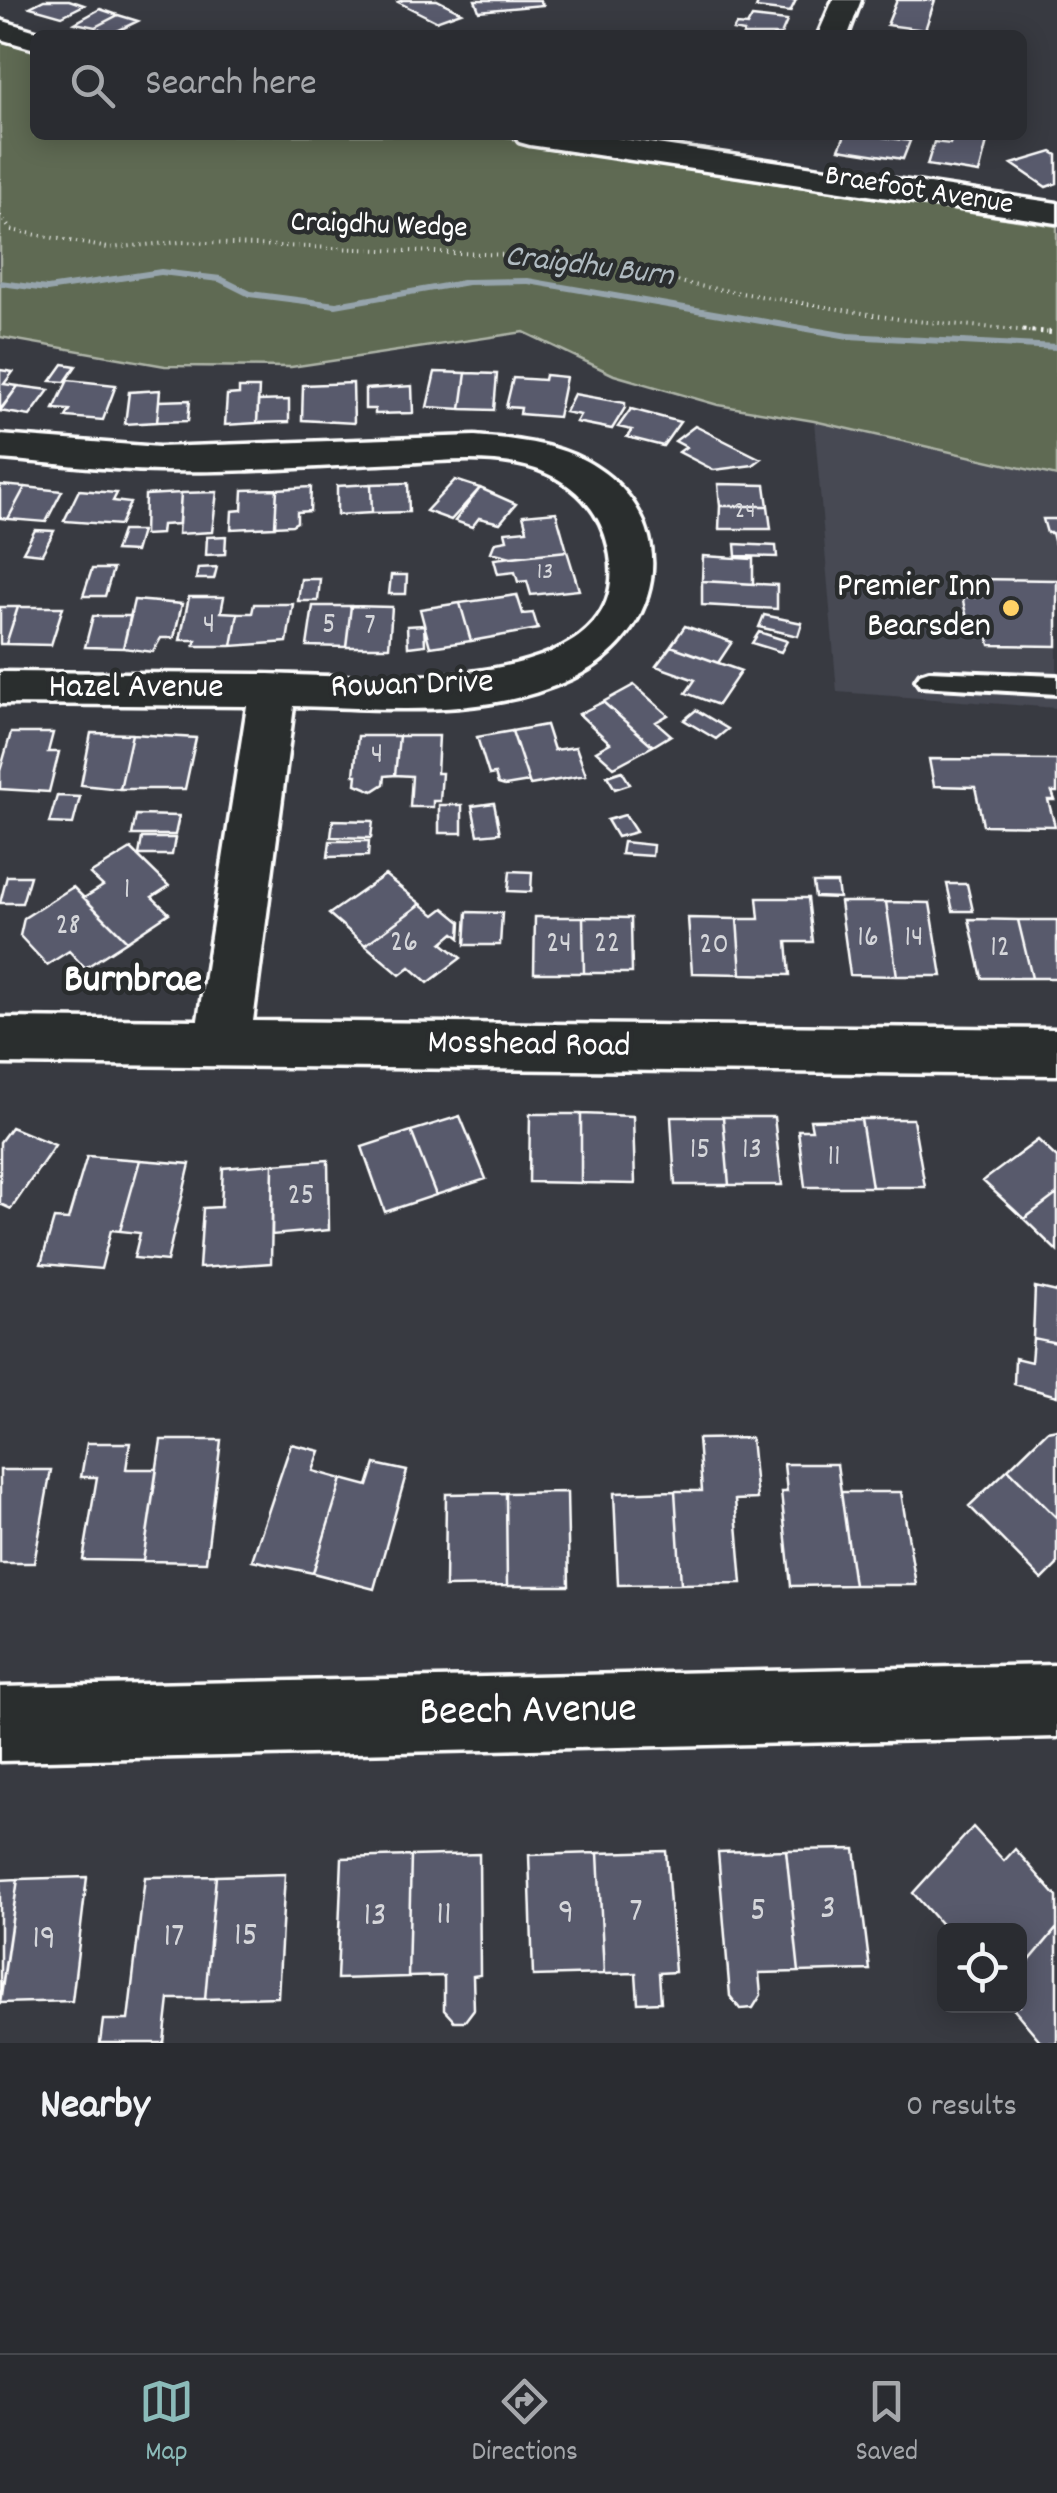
<!DOCTYPE html>
<style>
body{margin:0;font-family:Dekko,sans-serif;background:#36383d;color:#f1f3f6}
.controls{position:absolute;right:30px;bottom:30px;display:grid;overflow:hidden;border-radius:15px;box-shadow:0 5px 25px #0003}
.controls button{width:90px;height:90px;display:grid;place-items:center;padding:0;border:0;border-bottom:2px solid #46484d;background:#2a2c31;color:#f1f3f6;font:50px sans-serif}
.list{margin:0;padding:0;list-style:none}
h2{display:flex;justify-content:space-between;align-items:center;height:130px;margin:0;padding:0 40px;font-size:42px}
h2 small{font-size:32px;font-weight:400;color:#a5a7ab}
.icon{flex:none;width:55px;height:55px;fill:none;stroke:currentColor;stroke-width:2;stroke-linecap:round;stroke-linejoin:round}
.map{position:relative;flex:none;width:1057px;height:2043px;overflow:hidden}
.search{position:absolute;background:#2a2c31;box-shadow:0 5px 25px #0003;left:30px;right:30px;top:30px;height:110px;display:flex;align-items:center;gap:25px;box-sizing:border-box;padding:0 35px;border-radius:15px;color:#a5a7ab;font-size:38px}
.sheet{height:310px;background:#2a2c31}
nav{display:flex;justify-content:space-around;align-items:center;box-sizing:border-box;height:140px;border-top:2px solid #46484d;background:#2a2c31;font-size:28px;color:#a5a7ab}
nav a{display:grid;justify-items:center;gap:5px}
nav .on{color:#8bbbb9}
.map>svg:first-child{display:block}
.built{fill:#464852}
.green{fill:#5e6a52;stroke:#aeb4a8;stroke-width:2.5}
.lines{fill:none;stroke-linecap:round;stroke-linejoin:round}
.stream{fill:#96a4ac;fill-rule:evenodd}
.building{fill:#585a6c;stroke:#fff;stroke-width:2.5}
.service-casing{stroke:#fff;stroke-width:8}
.minor-casing{stroke:#fff;stroke-width:7}
.path-far1{stroke:#fff;stroke-width:4;stroke-dasharray:1 5;stroke-linecap:butt}
.path{stroke:#fff;stroke-width:5;stroke-dasharray:2.5 6;stroke-linecap:butt}
.service{fill:#2a2d2e;fill-rule:evenodd}
.minor{fill:#2a2d2e;fill-rule:evenodd}
.poi-dot{fill:#ffd166;stroke:#2a2d2e;stroke-width:4}
.labels{text-anchor:middle;dominant-baseline:central;stroke-width:9;stroke-linejoin:round;paint-order:stroke}
.far-number-label{font-size:25px;fill:#d5d6da}
.far-street-label{font-size:30px;fill:#fff;stroke:#2a2d2e}
.number-label{font-size:30px;fill:#d5d6da}
.far-water-label{font-size:32px;font-style:italic;fill:#b0bbc1;stroke:#2a2d2e}
.poi-label{font-size:35px;fill:#fff;stroke:#2a2d2e;text-anchor:end}
.street-label{font-size:35px;fill:#fff;stroke:#2a2d2e}
.near-number-label{font-size:35px;fill:#d5d6da}
.quarter-label{font-size:40px;font-weight:bold;fill:#fff;stroke:#2a2d2e}
.near-street-label{font-size:42px;fill:#fff;stroke:#2a2d2e}
</style>
<div class="map">
<svg width="1057" height="2043" viewBox="0 0 1057 2043">
<rect width="100%" height="100%" fill="#383a41"/>
<filter id="ink" filterUnits="userSpaceOnUse"><feTurbulence type="fractalNoise" baseFrequency=".01" numOctaves="2"/><feDisplacementMap in="SourceGraphic" scale="20" xChannelSelector="R" yChannelSelector="G"/><feConvolveMatrix kernelMatrix="1 2 1 2 8 2 1 2 1" color-interpolation-filters="sRGB"/></filter>
<g filter="url(#ink)">
<path class="built" d="M 814,421 L 1057,476 L 1057,708 L 837,692 Z"/>
<path class="green" d="M 0,36 L 35,48 L 35,135 L 493,135 L 778,176 L 693,167 L 694,171 L 1057,226 L 1057,476 L 814,421 L 718,405 L 614,375 L 524,332 L 291,367 L 165,366 L 0,337 Z"/>
<g class="lines">
<path class="stream" d="M 161,269 L 221,276 L 251,291 L 336,302 L 468,279 L 528,278 L 848,333 L 1057,344 L 1057,350 L 848,339 L 528,284 L 468,285 L 336,308 L 249,297 L 219,282 L 161,275 L 47,292 L 0,286 L 0,280 L 47,286 Z"/>
</g>
<path class="building" d="M 44,0 L 69,0 L 84,5 L 62,16 L 30,7 Z
M 403,0 L 437,0 L 461,12 L 436,21 L 398,2 Z
M 475,0 L 540,0 L 543,5 L 479,11 Z
M 759,0 L 796,0 L 790,12 L 756,8 Z
M 897,0 L 935,0 L 925,30 L 887,25 Z
M 100,9 L 118,15 L 95,27 L 75,23 Z
M 118,15 L 138,21 L 109,35 L 95,27 Z
M 752,17 L 787,21 L 781,35 L 743,35 L 744,32 L 733,30 L 736,25 L 747,26 Z
M 845,135 L 869,135 L 910,141 L 903,159 L 839,149 Z
M 952,137 L 987,142 L 979,173 L 927,165 L 934,142 L 950,144 Z
M 1052,152 L 1057,155 L 1057,183 L 1046,187 L 1012,164 Z
M 63,364 L 76,366 L 65,382 L 51,381 Z
M 0,370 L 13,372 L 4,384 L 18,386 L 0,410 Z
M 435,372 L 466,373 L 461,409 L 427,407 Z
M 466,373 L 497,374 L 494,410 L 461,409 Z
M 545,375 L 566,377 L 558,417 L 520,414 L 521,408 L 506,407 L 513,378 L 544,380 Z
M 68,380 L 116,385 L 103,420 L 66,417 L 70,410 L 54,409 Z
M 353,383 L 354,423 L 302,420 L 303,385 Z
M 18,386 L 49,390 L 30,416 L 0,411 Z
M 412,386 L 413,413 L 375,414 L 375,409 L 365,409 L 365,389 Z
M 239,388 L 259,388 L 257,423 L 225,425 L 227,395 L 239,394 Z
M 160,390 L 157,422 L 125,424 L 129,392 Z
M 574,394 L 625,403 L 625,408 L 612,429 L 576,422 L 580,415 L 565,412 Z
M 190,400 L 188,421 L 157,422 L 159,401 Z
M 289,400 L 289,422 L 257,423 L 258,401 Z
M 631,409 L 680,422 L 663,446 L 627,437 L 632,430 L 618,427 Z
M 695,426 L 761,459 L 753,465 L 714,470 L 679,452 L 686,447 L 675,441 Z
M 455,480 L 480,488 L 451,520 L 426,511 Z
M 408,483 L 409,512 L 372,513 L 371,484 Z
M 371,484 L 372,513 L 337,515 L 337,486 Z
M 718,484 L 765,485 L 768,506 L 720,506 Z
M 0,485 L 25,487 L 8,519 L 0,518 Z
M 25,487 L 62,491 L 46,522 L 8,519 Z
M 311,487 L 310,511 L 297,512 L 297,522 L 292,525 L 275,526 L 277,489 Z
M 480,488 L 516,504 L 500,523 L 479,518 L 472,527 L 455,521 Z
M 277,489 L 275,527 L 231,529 L 232,511 L 242,510 L 243,490 Z
M 79,490 L 117,493 L 113,501 L 130,503 L 120,525 L 64,521 Z
M 217,492 L 212,532 L 178,534 L 181,493 Z
M 181,493 L 179,524 L 162,525 L 161,534 L 144,535 L 145,495 Z
M 720,506 L 768,506 L 771,529 L 719,529 Z
M 556,512 L 567,551 L 511,557 L 491,552 L 495,542 L 507,540 L 505,532 L 527,530 L 523,515 Z
M 1043,519 L 1057,519 L 1057,552 L 1052,533 L 1047,533 Z
M 35,530 L 54,531 L 42,554 L 23,552 Z
M 122,531 L 141,531 L 135,552 L 115,551 Z
M 226,536 L 225,554 L 206,555 L 207,537 Z
M 735,544 L 776,546 L 777,557 L 736,556 Z
M 567,551 L 579,590 L 531,595 L 527,581 L 518,582 L 515,572 L 498,574 L 494,559 Z
M 703,556 L 753,559 L 753,584 L 702,581 Z
M 217,567 L 214,579 L 196,579 L 198,568 Z
M 92,569 L 113,569 L 105,596 L 83,596 Z
M 391,575 L 407,575 L 406,594 L 389,594 Z
M 301,579 L 320,579 L 318,601 L 298,601 Z
M 976,579 L 1057,580 L 1057,646 L 990,645 L 983,619 L 967,618 L 962,597 L 981,597 Z
M 702,581 L 777,585 L 777,609 L 702,605 Z
M 517,595 L 523,614 L 533,613 L 538,629 L 471,641 L 460,603 Z
M 189,597 L 224,597 L 221,612 L 238,613 L 232,646 L 194,646 L 196,640 L 180,640 Z
M 134,600 L 182,604 L 174,638 L 161,638 L 153,652 L 123,648 Z
M 460,603 L 471,641 L 430,647 L 420,609 Z
M 254,604 L 293,604 L 287,642 L 232,646 L 238,613 L 252,613 Z
M 313,606 L 351,606 L 346,647 L 307,646 Z
M 351,606 L 392,607 L 389,647 L 346,647 Z
M 0,607 L 18,607 L 6,644 L 0,644 Z
M 18,607 L 63,607 L 51,645 L 6,644 Z
M 764,615 L 802,623 L 798,636 L 759,627 Z
M 93,616 L 131,616 L 123,648 L 85,647 Z
M 424,625 L 425,645 L 408,647 L 407,626 Z
M 685,626 L 732,642 L 718,663 L 671,646 Z
M 759,632 L 787,641 L 781,652 L 752,643 Z
M 671,646 L 741,671 L 718,705 L 686,693 L 695,680 L 656,666 Z
M 634,685 L 668,715 L 656,722 L 671,735 L 653,746 L 603,702 Z
M 603,702 L 653,746 L 614,767 L 596,751 L 610,743 L 579,714 Z
M 696,710 L 728,729 L 716,739 L 684,720 Z
M 546,725 L 554,750 L 576,747 L 586,775 L 530,785 L 512,731 Z
M 512,731 L 529,782 L 505,786 L 498,784 L 495,774 L 489,775 L 477,737 Z
M 11,733 L 53,733 L 48,752 L 59,752 L 49,792 L 0,789 L 0,771 Z
M 91,733 L 132,734 L 120,789 L 81,785 Z
M 132,734 L 196,738 L 185,789 L 120,789 Z
M 358,736 L 399,736 L 395,775 L 385,776 L 384,784 L 373,791 L 356,784 L 357,775 L 354,775 Z
M 399,736 L 439,736 L 437,773 L 442,773 L 440,801 L 433,801 L 433,807 L 410,807 L 412,776 L 395,775 Z
M 929,759 L 1057,760 L 1057,792 L 1052,792 L 1055,800 L 1048,800 L 1055,826 L 983,825 L 975,787 L 934,786 Z
M 622,771 L 630,784 L 615,789 L 607,776 Z
M 57,796 L 80,797 L 73,824 L 49,823 Z
M 494,803 L 500,833 L 478,835 L 472,806 Z
M 439,805 L 462,805 L 462,833 L 439,833 Z
M 136,815 L 179,816 L 175,835 L 132,835 Z
M 625,815 L 636,832 L 617,837 L 607,820 Z
M 333,820 L 373,821 L 371,838 L 331,837 Z
M 142,838 L 175,838 L 172,855 L 139,855 Z
M 330,841 L 369,841 L 368,856 L 328,857 Z
M 623,842 L 653,845 L 652,856 L 621,854 Z
M 131,849 L 169,886 L 152,897 L 169,913 L 127,941 L 84,898 L 103,886 L 90,874 Z
M 510,871 L 532,872 L 531,892 L 508,891 Z
M 385,875 L 421,904 L 365,945 L 329,914 Z
M 7,876 L 30,876 L 22,903 L 0,903 Z
M 813,883 L 837,883 L 839,898 L 815,897 Z
M 947,884 L 967,884 L 973,911 L 953,911 Z
M 73,887 L 127,941 L 85,968 L 69,951 L 47,965 L 20,936 L 24,918 Z
M 757,898 L 808,898 L 813,942 L 787,942 L 790,975 L 741,974 L 737,919 L 759,919 Z
M 840,902 L 886,902 L 897,976 L 850,975 Z
M 886,902 L 930,903 L 942,976 L 897,976 Z
M 421,904 L 435,915 L 444,908 L 461,922 L 460,938 L 454,933 L 442,943 L 461,958 L 428,983 L 410,967 L 400,975 L 365,945 Z
M 467,912 L 502,913 L 500,945 L 465,945 Z
M 535,917 L 583,917 L 584,973 L 534,973 Z
M 583,917 L 631,918 L 632,973 L 584,973 Z
M 688,918 L 737,919 L 741,974 L 692,973 Z
M 969,919 L 1018,920 L 1032,978 L 982,978 Z
M 1018,920 L 1057,920 L 1057,978 L 1032,978 Z
M 530,1114 L 581,1114 L 581,1183 L 529,1182 Z
M 581,1114 L 633,1116 L 635,1184 L 581,1183 Z
M 460,1116 L 486,1179 L 436,1195 L 411,1131 Z
M 671,1117 L 723,1117 L 729,1185 L 675,1185 Z
M 723,1117 L 774,1117 L 782,1185 L 729,1185 Z
M 861,1119 L 872,1187 L 805,1187 L 798,1130 L 812,1130 L 810,1120 Z
M 861,1119 L 913,1119 L 925,1187 L 872,1187 Z
M 11,1127 L 55,1145 L 11,1209 L 0,1204 L 0,1142 Z
M 411,1131 L 436,1195 L 385,1212 L 362,1147 Z
M 1038,1140 L 1057,1158 L 1057,1194 L 1024,1219 L 983,1181 Z
M 87,1156 L 140,1160 L 120,1231 L 111,1230 L 101,1269 L 41,1264 L 54,1219 L 68,1220 Z
M 140,1160 L 190,1164 L 167,1261 L 134,1258 L 140,1233 L 120,1231 Z
M 328,1160 L 329,1230 L 272,1235 L 273,1164 Z
M 273,1164 L 271,1263 L 199,1268 L 203,1208 L 221,1207 L 223,1168 Z
M 1057,1194 L 1057,1251 L 1024,1219 Z
M 1035,1287 L 1057,1292 L 1057,1343 L 1033,1338 Z
M 1033,1338 L 1057,1343 L 1057,1396 L 1014,1384 L 1015,1358 L 1031,1362 Z
M 1057,1429 L 1057,1518 L 1008,1469 L 1047,1431 Z
M 751,1438 L 757,1499 L 735,1500 L 742,1583 L 681,1584 L 675,1491 L 702,1491 L 698,1439 Z
M 161,1440 L 221,1440 L 206,1562 L 143,1561 Z
M 87,1443 L 130,1443 L 126,1469 L 157,1469 L 143,1561 L 83,1560 L 97,1477 L 81,1477 Z
M 291,1444 L 320,1451 L 313,1471 L 342,1479 L 313,1573 L 252,1560 Z
M 375,1464 L 407,1471 L 374,1589 L 313,1573 L 342,1479 L 368,1486 Z
M 784,1464 L 837,1464 L 854,1585 L 791,1586 L 781,1492 L 787,1492 Z
M 1008,1469 L 1057,1518 L 1057,1565 L 1042,1580 L 969,1506 Z
M 0,1470 L 51,1470 L 34,1563 L 0,1563 Z
M 675,1491 L 681,1584 L 618,1585 L 614,1493 Z
M 567,1492 L 569,1586 L 507,1586 L 506,1493 Z
M 841,1492 L 901,1492 L 916,1585 L 854,1585 Z
M 506,1493 L 507,1586 L 445,1587 L 446,1494 Z
M 973,1827 L 1004,1861 L 1015,1849 L 1057,1897 L 1057,1928 L 1020,1972 L 1020,1930 L 946,1930 L 913,1893 Z
M 855,1849 L 870,1970 L 799,1972 L 786,1850 Z
M 786,1850 L 799,1972 L 759,1973 L 761,1995 L 753,2008 L 740,2009 L 730,1996 L 718,1852 Z
M 666,1851 L 675,1972 L 659,1973 L 661,2002 L 638,2003 L 636,1973 L 604,1974 L 598,1853 Z
M 598,1853 L 604,1974 L 533,1976 L 529,1855 Z
M 479,1854 L 480,1975 L 473,1976 L 474,2009 L 465,2021 L 454,2021 L 444,2010 L 444,1976 L 408,1977 L 411,1856 Z
M 411,1856 L 408,1977 L 337,1979 L 342,1858 Z
M 285,1874 L 278,1997 L 205,1999 L 216,1876 Z
M 216,1876 L 205,1999 L 169,1999 L 164,2043 L 100,2043 L 103,2020 L 128,2020 L 145,1877 Z
M 87,1877 L 72,2001 L 0,2003 L 18,1879 Z
M 18,1879 L 0,2000 L 0,1880 Z
M 1057,1928 L 1057,2043 L 1042,2043 L 1011,2006 L 1020,2006 L 1020,1972 Z"/>
<g class="lines">
<defs>
<path id="service" d="M 929,671 L 1057,676 L 1057,694 L 920,686 L 916,680 L 920,674 Z"/>
<path id="minor" d="M 833,0 L 861,0 L 848,35 L 818,35 Z
M 0,20 L 46,34 L 46,35 L 35,35 L 35,49 L 0,39 Z
M 514,135 L 596,135 L 1057,203 L 1057,223 L 530,145 L 519,142 Z
M 0,435 L 159,447 L 475,436 C 512,439 554,443 586,461 C 684,516 668,632 573,678 C 486,720 388,708 294,706 L 253,1021 L 1057,1029 L 1057,1075 L 0,1064 L 0,1018 L 198,1020 L 247,706 L 0,704 L 0,672 C 86,673 172,673 258,674 C 347,674 660,709 605,535 C 594,503 568,480 536,469 C 493,455 445,461 401,463 C 321,466 239,473 159,471 C 106,470 53,463 0,459 Z
M 1057,1665 L 1057,1737 L 0,1761 L 0,1687 Z"/>
</defs>
<use href="#service" class="service-casing"/>
<use href="#minor" class="minor-casing"/>
<path class="path-far1" d="M 0,216 L 11,230 L 108,248 L 181,242 L 586,258 L 693,285 L 905,320 L 1052,333"/>
<path class="path" d="M 1023,330 L 1057,333"/>
<use href="#service" class="service"/>
<use href="#minor" class="minor"/>
</g>
</g>
<circle class="poi-dot" cx="1011" cy="608" r="10"/>
<g class="labels">
<g class="far-number-label">
<text x="745" y="512">24</text>
<text x="545" y="573">13</text>
</g>
<g class="far-street-label">
<text transform="translate(919 192) rotate(9)">Braefoot Avenue</text>
<text transform="translate(379 227) rotate(2)">Craigdhu Wedge</text>
</g>
<g class="number-label">
<text x="209" y="626">4</text>
<text x="329" y="626">5</text>
<text x="370" y="627">7</text>
<text x="377" y="756">4</text>
<text x="127" y="891">1</text>
<text x="68" y="927">28</text>
<text x="868" y="939">16</text>
<text x="914" y="939">14</text>
<text x="404" y="944">26</text>
<text x="559" y="945">24</text>
<text x="607" y="945">22</text>
<text x="714" y="946">20</text>
<text x="1000" y="949">12</text>
<text x="700" y="1151">15</text>
<text x="752" y="1151">13</text>
<text x="834" y="1158">11</text>
<text x="301" y="1197">25</text>
</g>
<g class="far-water-label">
<text transform="translate(589 268) rotate(7)">Craigdhu Burn</text>
</g>
<g class="poi-label">
<text x="991" y="588">Premier Inn<tspan x="991" dy="40">Bearsden</tspan></text>
</g>
<g class="street-label">
<text transform="translate(412 686) rotate(-2)">Rowan Drive</text>
<text x="136" y="689">Hazel Avenue</text>
<text transform="translate(529 1046) rotate(1)">Mosshead Road</text>
</g>
<g class="near-number-label">
<text x="828" y="1910">3</text>
<text x="758" y="1912">5</text>
<text x="636" y="1913">7</text>
<text x="566" y="1914">9</text>
<text x="444" y="1916">11</text>
<text x="375" y="1917">13</text>
<text x="246" y="1937">15</text>
<text x="174" y="1938">17</text>
<text x="44" y="1940">19</text>
</g>
<g class="quarter-label">
<text x="133" y="982">Burnbrae</text>
</g>
<g class="near-street-label">
<text transform="translate(528 1713) rotate(-1)">Beech Avenue</text>
</g>
</g>
</svg>
<div class="controls">
<button><svg class="icon" aria-label="locate" viewBox="0 0 24 24"><circle cx="12" cy="12" r="6"/><path d="M12 2v4M12 18v4M2 12h4M18 12h4"/></svg></button>
</div>
<div class="search"><svg class="icon" aria-label="search" viewBox="0 0 24 24"><circle cx="10" cy="10" r="6"/><path d="M15 15l6 6"/></svg>Search here</div>
</div>
<section class="sheet">
<h2>Nearby<small>0 results</small></h2>
<ul class="list">
</ul>
</section>
<nav>
<a class="on"><svg class="icon" aria-label="map" viewBox="0 0 24 24"><path d="M3 6l6-2 6 2 6-2v14l-6 2-6-2-6 2zM9 4v14M15 6v14"/></svg>Map</a>
<a><svg class="icon" aria-label="directions" viewBox="0 0 24 24"><path d="M12 3l9 9-9 9-9-9zM9 14v-3h6M13 9l2 2-2 2"/></svg>Directions</a>
<a><svg class="icon" aria-label="saved" viewBox="0 0 24 24"><path d="M7 4h10v16l-5-4-5 4z"/></svg>Saved</a>
</nav>
